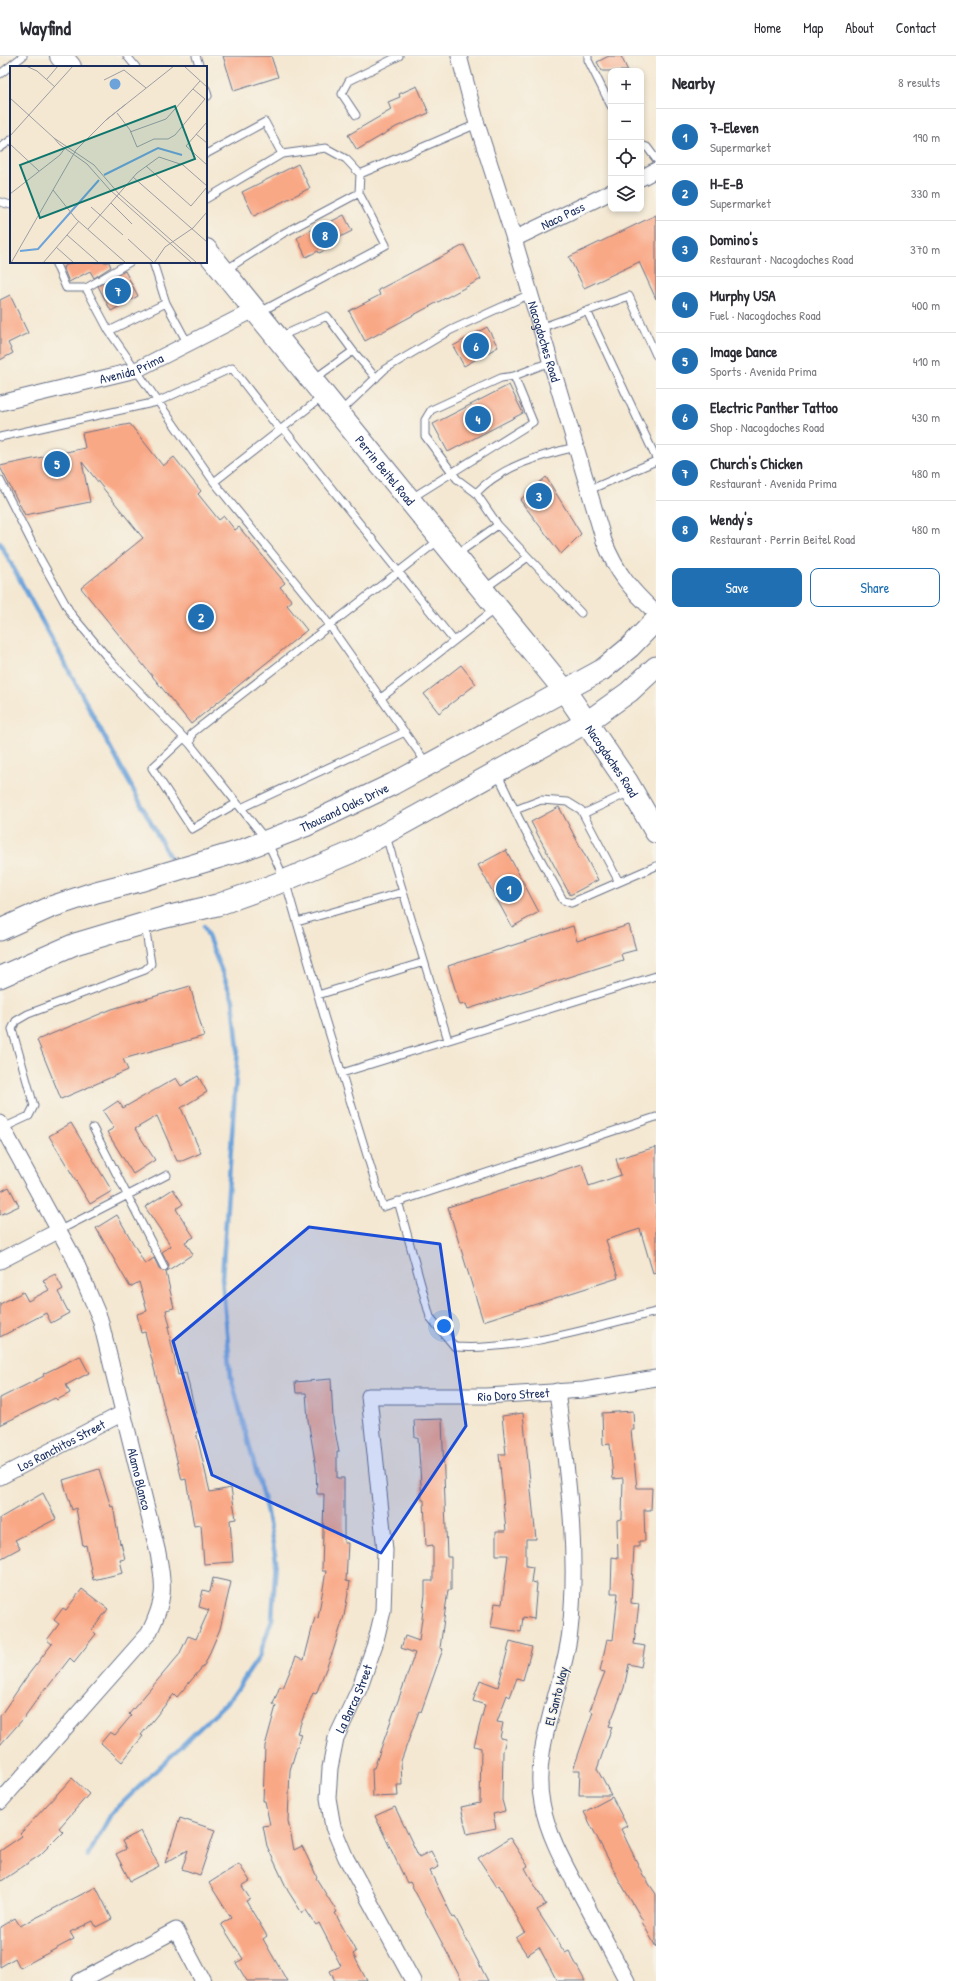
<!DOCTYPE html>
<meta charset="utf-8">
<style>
body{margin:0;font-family:"Patrick Hand",sans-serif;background:#f2f2f3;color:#2b2b33}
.controls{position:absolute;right:12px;top:12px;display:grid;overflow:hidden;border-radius:8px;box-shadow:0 2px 6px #0003}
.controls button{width:36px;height:36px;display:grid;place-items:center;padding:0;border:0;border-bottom:1px solid #e1e1e2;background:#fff;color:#2b2b33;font:20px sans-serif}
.you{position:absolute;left:444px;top:1270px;width:14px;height:14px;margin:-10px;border:3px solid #fff;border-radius:50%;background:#1a73e8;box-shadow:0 0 0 6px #1a73e833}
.badge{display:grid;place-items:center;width:26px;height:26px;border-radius:50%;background:#1f6fb2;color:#fff;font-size:13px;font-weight:700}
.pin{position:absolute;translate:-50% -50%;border:2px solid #fff;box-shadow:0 1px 4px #0006}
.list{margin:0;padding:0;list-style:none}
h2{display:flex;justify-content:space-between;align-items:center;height:52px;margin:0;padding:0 16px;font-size:17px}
h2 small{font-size:13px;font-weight:400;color:#7c7c81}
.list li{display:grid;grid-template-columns:26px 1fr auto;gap:12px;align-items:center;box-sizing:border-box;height:56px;padding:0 16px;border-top:1px solid #e1e1e2}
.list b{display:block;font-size:15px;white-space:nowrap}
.list p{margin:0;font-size:13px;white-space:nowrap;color:#7c7c81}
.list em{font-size:13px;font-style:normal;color:#7c7c81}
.actions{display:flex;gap:8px;padding:12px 16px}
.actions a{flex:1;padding:9px 0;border:1px solid #1f6fb2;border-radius:8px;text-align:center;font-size:14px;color:#1f6fb2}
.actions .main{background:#1f6fb2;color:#fff}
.icon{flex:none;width:22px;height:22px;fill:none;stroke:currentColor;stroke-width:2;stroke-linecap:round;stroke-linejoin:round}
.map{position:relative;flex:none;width:656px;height:1925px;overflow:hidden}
header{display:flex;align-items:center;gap:24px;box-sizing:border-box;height:56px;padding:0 20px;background:#fff;border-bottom:1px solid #e1e1e2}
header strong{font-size:19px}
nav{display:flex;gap:22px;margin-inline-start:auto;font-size:14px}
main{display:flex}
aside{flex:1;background:#fff}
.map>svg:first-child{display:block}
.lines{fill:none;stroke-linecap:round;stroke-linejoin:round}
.stream{stroke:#6ca3da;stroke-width:4.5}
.building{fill:#f9a886}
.service-casing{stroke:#677087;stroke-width:9}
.minor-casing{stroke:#677087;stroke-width:17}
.secondary-casing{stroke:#677087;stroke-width:23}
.primary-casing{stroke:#677087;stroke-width:24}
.service{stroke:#fff;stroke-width:7}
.minor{stroke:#fff;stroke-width:15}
.secondary{stroke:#fff;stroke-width:21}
.primary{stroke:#fff;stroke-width:22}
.marked{fill:#1d4ed8;fill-opacity:0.2;stroke:#1d4ed8;stroke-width:3;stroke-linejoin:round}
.labels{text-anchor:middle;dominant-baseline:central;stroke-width:3;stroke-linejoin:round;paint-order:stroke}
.street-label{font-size:13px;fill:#1b2f5e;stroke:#f7f3e8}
.inset-river{fill:none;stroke:#6ca3da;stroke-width:2}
.inset-road{fill:none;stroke:#9d9ea4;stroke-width:1}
.view{fill:#0f766e;fill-opacity:0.15;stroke:#0f766e;stroke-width:2}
.inset-edge{fill:none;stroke:#1b2f5e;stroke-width:2}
</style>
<header>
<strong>Wayfind</strong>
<nav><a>Home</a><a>Map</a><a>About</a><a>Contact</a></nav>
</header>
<main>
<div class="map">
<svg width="656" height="1925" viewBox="0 0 656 1925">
<rect width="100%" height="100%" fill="#f7f3e8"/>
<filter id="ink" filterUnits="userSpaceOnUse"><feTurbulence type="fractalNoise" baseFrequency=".025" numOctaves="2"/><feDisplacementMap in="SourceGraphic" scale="8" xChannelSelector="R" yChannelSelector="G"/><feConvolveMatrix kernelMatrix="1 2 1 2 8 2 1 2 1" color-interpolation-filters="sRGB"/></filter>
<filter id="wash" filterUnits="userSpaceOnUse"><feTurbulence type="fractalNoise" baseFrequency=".012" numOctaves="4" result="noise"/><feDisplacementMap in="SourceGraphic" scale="16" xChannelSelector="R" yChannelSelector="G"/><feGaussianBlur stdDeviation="0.9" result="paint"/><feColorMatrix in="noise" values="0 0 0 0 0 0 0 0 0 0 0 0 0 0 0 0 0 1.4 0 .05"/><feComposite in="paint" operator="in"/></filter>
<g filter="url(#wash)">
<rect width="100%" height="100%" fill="#f4e8d2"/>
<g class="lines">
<path class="stream" d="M 0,487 L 170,802
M 88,1800 L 111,1758 L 232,1641 L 259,1601 L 272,1563 L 276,1504 L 266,1452 L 231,1321 L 222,1222 L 238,992 L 233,944 L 204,870"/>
</g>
<g id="blocks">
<path class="building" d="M 223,0 L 271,0 L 278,21 L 234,35 Z
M 609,0 L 621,0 L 628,15 L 602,15 L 597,6 Z
M 417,30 L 429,57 L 396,71 L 357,94 L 348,79 L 391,54 L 388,46 L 400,41 L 399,38 Z
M 298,108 L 310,132 L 254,160 L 242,136 Z
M 344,159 L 352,175 L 328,187 L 330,192 L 319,197 L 318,195 L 306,201 L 297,182 L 327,165 L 328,167 Z
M 656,159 L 656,243 L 639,206 L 584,232 L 569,201 Z
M 464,189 L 481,223 L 365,285 L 349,255 L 380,239 L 378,234 Z
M 73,206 L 109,206 L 111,211 L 94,222 L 90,215 L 69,226 L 63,211 Z
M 125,215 L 138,240 L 111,255 L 98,230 Z
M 10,239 L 28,277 L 8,287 L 13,297 L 0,304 L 0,244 Z
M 487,271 L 498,291 L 464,310 L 453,290 Z
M 509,329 L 523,357 L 448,396 L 433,368 Z
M 130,368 L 163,410 L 174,401 L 201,435 L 198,438 L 219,464 L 224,460 L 235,474 L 239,471 L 285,527 L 280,531 L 292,545 L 287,549 L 307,574 L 191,668 L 81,532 L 143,482 L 82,406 L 90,446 L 25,459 L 0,411 L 0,410 L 85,392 L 82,377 Z
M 546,421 L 581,478 L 561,498 L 520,444 Z
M 461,609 L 476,628 L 439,657 L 424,638 Z
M 559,751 L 598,824 L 570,839 L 531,766 Z
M 506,794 L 539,856 L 512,871 L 478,809 Z
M 629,869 L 636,894 L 621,898 L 623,904 L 468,953 L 466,948 L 460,949 L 448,910 L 573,870 L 577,885 Z
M 190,930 L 204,980 L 123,1003 L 128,1014 L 61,1043 L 37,984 L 112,953 Z
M 198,1020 L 207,1036 L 181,1052 L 201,1097 L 182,1105 L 177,1105 L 157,1060 L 135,1073 L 155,1104 L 133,1118 L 107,1076 L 114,1072 L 103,1055 L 118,1045 L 123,1052 L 176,1022 L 181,1030 Z
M 71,1067 L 112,1135 L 90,1148 L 49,1080 Z
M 656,1091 L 656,1216 L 653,1217 L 640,1173 L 606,1184 L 618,1222 L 483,1265 L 448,1151 L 582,1108 L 589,1130 L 621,1119 L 616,1103 Z
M 9,1131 L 19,1150 L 0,1159 L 0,1136 Z
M 173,1133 L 183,1148 L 176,1153 L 194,1181 L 185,1186 L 193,1198 L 167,1215 L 169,1209 L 162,1196 L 171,1190 L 145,1151 Z
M 117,1159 L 145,1208 L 154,1202 L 160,1214 L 166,1216 L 174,1252 L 166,1254 L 170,1270 L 168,1271 L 178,1319 L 186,1317 L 200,1375 L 196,1376 L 210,1436 L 231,1432 L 236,1463 L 230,1464 L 233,1506 L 204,1508 L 201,1469 L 194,1470 L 186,1423 L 182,1424 L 145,1276 L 141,1277 L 137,1258 L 147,1255 L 139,1226 L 130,1231 L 96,1172 Z
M 55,1218 L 63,1233 L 58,1236 L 69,1257 L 51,1267 L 46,1257 L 0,1281 L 0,1248 L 23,1236 L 28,1245 L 49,1234 L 43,1224 Z
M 80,1300 L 89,1317 L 66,1329 L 70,1337 L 57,1344 L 55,1342 L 0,1369 L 0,1342 L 44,1320 L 43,1318 Z
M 331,1323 L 333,1364 L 339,1396 L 337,1396 L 337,1422 L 344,1422 L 344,1487 L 348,1487 L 346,1525 L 350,1526 L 344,1560 L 333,1595 L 316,1638 L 313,1637 L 297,1677 L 301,1678 L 290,1714 L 288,1765 L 294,1794 L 302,1790 L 317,1821 L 316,1822 L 337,1856 L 335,1857 L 356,1896 L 353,1898 L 367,1925 L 335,1925 L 330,1915 L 341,1910 L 319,1867 L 316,1869 L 306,1854 L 302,1857 L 288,1835 L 267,1790 L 263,1770 L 270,1769 L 265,1745 L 263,1745 L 265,1690 L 276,1650 L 273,1648 L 280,1630 L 283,1632 L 296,1600 L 304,1604 L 315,1561 L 318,1562 L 326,1515 L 322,1515 L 324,1438 L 317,1438 L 316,1411 L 308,1364 L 306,1337 L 296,1337 L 295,1326 Z
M 633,1355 L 634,1374 L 631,1374 L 637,1432 L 652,1432 L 651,1454 L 644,1454 L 645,1485 L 639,1485 L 639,1491 L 634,1491 L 631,1547 L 639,1548 L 634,1588 L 645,1590 L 641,1611 L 629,1608 L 624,1632 L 609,1670 L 612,1671 L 597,1713 L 611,1739 L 579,1739 L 580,1714 L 573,1714 L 593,1656 L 590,1654 L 605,1616 L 600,1615 L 607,1583 L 613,1584 L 618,1537 L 611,1537 L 612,1501 L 618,1502 L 617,1464 L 622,1463 L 623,1422 L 613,1423 L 610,1388 L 603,1389 L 602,1357 Z
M 523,1357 L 536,1483 L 526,1483 L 526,1510 L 533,1511 L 531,1526 L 537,1527 L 534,1563 L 523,1561 L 521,1576 L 491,1571 L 495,1547 L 502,1548 L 508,1499 L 496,1499 L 496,1475 L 506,1475 L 499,1398 L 506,1398 L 502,1360 Z
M 442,1363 L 447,1501 L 451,1501 L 451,1534 L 448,1534 L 440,1592 L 443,1593 L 421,1656 L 419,1655 L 401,1705 L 402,1729 L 397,1729 L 398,1740 L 373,1741 L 372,1712 L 374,1712 L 415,1597 L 401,1592 L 405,1580 L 419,1585 L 425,1539 L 425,1525 L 433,1525 L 433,1489 L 426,1490 L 424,1444 L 422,1444 L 418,1382 L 415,1382 L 414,1364 Z
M 99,1413 L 111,1451 L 113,1450 L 120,1488 L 121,1487 L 125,1503 L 120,1504 L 123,1517 L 93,1524 L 86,1489 L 83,1490 L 76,1452 L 72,1454 L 63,1424 Z
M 43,1437 L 56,1463 L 15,1484 L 20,1492 L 0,1503 L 0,1462 Z
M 213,1522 L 231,1526 L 220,1573 L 205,1608 L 177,1641 L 174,1638 L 141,1679 L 143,1680 L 122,1706 L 101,1687 L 110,1676 L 115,1679 L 131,1660 L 129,1658 L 179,1599 L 188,1580 L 196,1583 L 209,1554 L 199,1551 L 203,1534 L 210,1536 Z
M 82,1533 L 108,1553 L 92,1574 L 96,1578 L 74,1606 L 70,1602 L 47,1632 L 46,1631 L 23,1663 L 0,1689 L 0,1660 L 28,1619 L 52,1588 L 47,1584 L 59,1568 L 54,1564 L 63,1552 L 66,1554 Z
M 510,1585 L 532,1591 L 523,1624 L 517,1622 L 510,1641 L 507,1639 L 497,1666 L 503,1667 L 500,1682 L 506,1683 L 503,1695 L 502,1744 L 505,1755 L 493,1758 L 496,1772 L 467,1778 L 461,1751 L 480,1747 L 481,1692 L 474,1690 L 485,1649 L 473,1645 L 480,1624 L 498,1631 Z
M 72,1722 L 89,1738 L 59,1772 L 63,1776 L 40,1799 L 0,1826 L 0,1795 L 22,1780 L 20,1778 Z
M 612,1741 L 627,1770 L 621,1773 L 643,1819 L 656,1838 L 656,1891 L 642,1866 L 643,1865 L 619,1824 L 584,1756 Z
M 395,1751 L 419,1801 L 431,1795 L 439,1811 L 430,1815 L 453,1862 L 455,1861 L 488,1925 L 462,1925 L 410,1826 L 407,1827 L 375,1760 Z
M 180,1762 L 215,1774 L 200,1819 L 182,1813 L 188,1794 L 165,1807 Z
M 141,1775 L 159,1810 L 130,1825 L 116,1798 L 126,1793 L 122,1785 Z
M 510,1782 L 528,1810 L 525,1812 L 546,1849 L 537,1854 L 565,1897 L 569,1895 L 585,1925 L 557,1925 L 539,1891 L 527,1899 L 516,1882 L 525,1876 L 499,1829 L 497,1831 L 478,1802 Z
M 239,1808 L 250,1825 L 242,1830 L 250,1843 L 246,1845 L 267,1880 L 263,1883 L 287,1925 L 247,1925 L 236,1907 L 243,1903 L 221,1868 L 231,1862 L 209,1827 Z
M 96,1831 L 112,1863 L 96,1871 L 93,1865 L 70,1876 L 74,1883 L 20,1912 L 15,1902 L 0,1911 L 0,1871 L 15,1862 L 20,1870 Z"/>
</g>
</g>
<g filter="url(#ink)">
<use href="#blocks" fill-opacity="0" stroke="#677087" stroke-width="1"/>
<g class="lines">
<defs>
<path id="service" d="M 127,0 L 136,11
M 196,0 L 200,11
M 588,0 L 588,4 L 611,50
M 0,18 L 23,0
M 206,33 L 208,40 L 206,41
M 356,59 L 342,38 L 349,25 L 399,0
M 641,89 L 647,91 L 656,103
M 0,92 L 11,84
M 206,98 L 265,66 L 282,98
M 206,143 L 282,98 L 326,92 L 346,103 L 360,118 L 477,68
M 0,146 L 11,149
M 55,206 L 66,232 L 86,232 L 109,275 L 166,247
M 153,206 L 166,247 L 188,288
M 224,215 L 282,178 L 359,137
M 86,232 L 130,206
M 587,255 L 656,402
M 260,256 L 386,189 L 359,137 L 360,118
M 540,272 L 629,240 L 656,299
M 109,275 L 214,426
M 279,281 L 327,260 L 353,295 L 314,323
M 353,295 L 376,322
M 514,320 L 501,322 L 431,354 L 425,364 L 425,380 L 457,423 L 476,437 C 502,410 541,399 576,391
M 322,341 L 214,426 L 323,560 L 427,708
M 340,356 L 385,313 L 451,274 L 530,238
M 283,372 L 454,585
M 0,381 L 157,346 L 232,312 L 280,374
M 0,424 L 36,495 L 71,558 L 112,607 L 190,688
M 589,434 L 656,405
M 410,443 L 533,366 L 514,320 L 550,306
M 498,469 L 528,501
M 439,484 L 192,677 L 190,688 L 267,785 L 285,824 L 324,960 L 383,1151 L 656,1061
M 457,498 L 498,469 L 476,437
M 484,533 L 528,501 L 581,557
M 381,642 L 495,553
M 184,682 L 152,712 L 192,773 L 237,747
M 497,717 L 525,775 L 563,844 L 571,847 L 656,810
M 241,752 L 405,676
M 515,754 L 541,744 L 568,746 L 581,754 L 619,826
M 583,758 L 630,736
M 386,780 L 448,984
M 297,866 L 403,836
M 318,939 L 424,906
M 342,1017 L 656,920
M 3,1072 L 29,1060 L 34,1050 L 12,973 L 16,965 L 28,958 L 145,914 L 151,908 L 145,869
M 93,1072 L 164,1211
M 398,1145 L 430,1261 L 455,1291 C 520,1295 593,1271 656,1256
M 58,1175 L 167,1119"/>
<g id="minor">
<path id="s1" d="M 459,0 L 477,68 L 514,183 L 604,485 C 617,517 630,533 656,557"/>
<path d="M 641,122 L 656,114"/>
<path id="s2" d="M 514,183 L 611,136"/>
<path id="s3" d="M 0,347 L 136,314 L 254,254"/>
<path id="s4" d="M 0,1067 L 75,1204 L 100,1263 L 158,1497 C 165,1532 165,1544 149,1577 L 0,1746"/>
<path d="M 0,1205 L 58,1175"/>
<path d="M 557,1335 C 567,1415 579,1495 570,1575 C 564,1630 531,1694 542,1747 C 548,1779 564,1807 579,1835 C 595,1865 611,1895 627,1925"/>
<path id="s5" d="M 0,1421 L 123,1357"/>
<path d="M 80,1925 L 176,1874 L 203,1925"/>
<path id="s6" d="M 413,1925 L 346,1802 L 333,1771 L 328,1742 L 330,1712 L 336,1682 L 360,1631 L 375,1588 L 383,1555 L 385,1494 L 369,1340 L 486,1340 L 584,1334 L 656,1322"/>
</g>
<g id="secondary">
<path id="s7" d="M 0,874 L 51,851 L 96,836 L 143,824 L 240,795 L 305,770 L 393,728 L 602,614 L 630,591 L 656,564"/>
<path d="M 0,921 L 75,888 L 162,862 L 217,849 L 276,828 L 350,797 L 587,666 L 629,636 L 656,611"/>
</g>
<g id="primary">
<path d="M 61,0 L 70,11"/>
<path id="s8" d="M 206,194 L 565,635 L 627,726 L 656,776"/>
</g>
</defs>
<use href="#service" class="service-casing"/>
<use href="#minor" class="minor-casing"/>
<use href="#secondary" class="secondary-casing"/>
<use href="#primary" class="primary-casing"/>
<use href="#service" class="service"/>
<use href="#minor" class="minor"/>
<use href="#secondary" class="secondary"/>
<use href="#primary" class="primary"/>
</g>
</g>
<path class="marked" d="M 309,1171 L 440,1188 L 466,1370 L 381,1497 L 212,1419 L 173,1285 Z"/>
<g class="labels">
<g class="street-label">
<text stroke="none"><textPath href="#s2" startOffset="54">Naco Pass</textPath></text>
<text stroke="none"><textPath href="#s1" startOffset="298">Nacogdoches Road</textPath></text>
<text stroke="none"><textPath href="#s3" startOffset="136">Avenida Prima</textPath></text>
<text stroke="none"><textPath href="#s8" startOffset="284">Perrin Beitel Road</textPath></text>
<text stroke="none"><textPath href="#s8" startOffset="653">Nacogdoches Road</textPath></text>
<text stroke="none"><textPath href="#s7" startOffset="366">Thousand Oaks Drive</textPath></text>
<text stroke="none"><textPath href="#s6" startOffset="760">Rio Doro Street</textPath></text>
<text stroke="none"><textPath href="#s5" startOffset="69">Los Ranchitos Street</textPath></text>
<text stroke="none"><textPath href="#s4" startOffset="385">Alamo Blanco</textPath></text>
<text transform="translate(556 1640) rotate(-76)">El Santo Way</text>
<text stroke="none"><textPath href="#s6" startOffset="307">La Barca Street</textPath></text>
</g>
</g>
<g transform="translate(10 10)">
<rect width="197" height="197" fill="#f4e8d2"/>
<path d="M99.5 18a5.5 5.5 0 1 1 11 0a5.5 5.5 0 1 1-11 0Z" fill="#6ca3da"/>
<path class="inset-river" d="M 94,109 L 148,82 L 172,89M 10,185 L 28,183 L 89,114"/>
<path class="inset-road" d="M 16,0 L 27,5 L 45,21M 174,0 L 197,21M 37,13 L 48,0M 94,14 L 114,4 L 136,22M 0,32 L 44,72 L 84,99 L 109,128 L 187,197M 116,38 L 96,54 L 164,0M 107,47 L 120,64 L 127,81 L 144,73 L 158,73 L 165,69 L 195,33 L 183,23M 197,56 L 176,80 L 197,99M 120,66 L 156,53 L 190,15M 186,68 L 197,77M 0,70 L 63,0M 44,72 L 49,78 L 77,98 L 100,124 L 182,197M 0,78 L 29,105M 136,100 L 181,140 L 197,121M 123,111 L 197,176M 43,124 L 66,153 L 116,197M 0,128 L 50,89 L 55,82M 101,137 L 122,158M 81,141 L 113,169M 78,163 L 127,107 L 149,91 L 173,99 L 197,120M 57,169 L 89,197M 118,173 L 144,197 L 155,181 L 183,162 L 197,146M 46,181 L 64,197M 1,197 L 66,84 L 96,54M 33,197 L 69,155"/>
<path class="view" d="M 165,40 L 185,93 L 30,152 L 10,99 Z"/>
<rect width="197" height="197" class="inset-edge"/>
</g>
</svg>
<div class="controls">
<button>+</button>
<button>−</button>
<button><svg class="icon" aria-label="locate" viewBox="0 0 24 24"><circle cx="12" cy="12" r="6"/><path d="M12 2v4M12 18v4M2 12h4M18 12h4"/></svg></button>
<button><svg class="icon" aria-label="layers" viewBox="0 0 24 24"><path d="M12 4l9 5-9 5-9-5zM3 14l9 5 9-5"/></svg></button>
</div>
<div class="you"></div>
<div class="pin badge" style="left:509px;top:833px">1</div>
<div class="pin badge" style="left:201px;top:561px">2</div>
<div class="pin badge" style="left:539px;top:440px">3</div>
<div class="pin badge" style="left:478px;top:363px">4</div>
<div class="pin badge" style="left:57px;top:408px">5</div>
<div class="pin badge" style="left:476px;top:290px">6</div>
<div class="pin badge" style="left:118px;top:235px">7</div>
<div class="pin badge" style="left:325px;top:179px">8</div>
</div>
<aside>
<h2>Nearby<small>8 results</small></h2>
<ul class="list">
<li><span class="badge">1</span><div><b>7-Eleven</b><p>Supermarket</p></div><em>190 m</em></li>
<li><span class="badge">2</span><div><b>H-E-B</b><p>Supermarket</p></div><em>330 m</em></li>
<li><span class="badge">3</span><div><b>Domino's</b><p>Restaurant · Nacogdoches Road</p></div><em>370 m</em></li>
<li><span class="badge">4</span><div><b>Murphy USA</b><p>Fuel · Nacogdoches Road</p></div><em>400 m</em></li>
<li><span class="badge">5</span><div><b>Image Dance</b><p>Sports · Avenida Prima</p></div><em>410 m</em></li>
<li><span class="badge">6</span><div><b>Electric Panther Tattoo</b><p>Shop · Nacogdoches Road</p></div><em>430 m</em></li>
<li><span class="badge">7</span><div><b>Church's Chicken</b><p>Restaurant · Avenida Prima</p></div><em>480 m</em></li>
<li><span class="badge">8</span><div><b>Wendy's</b><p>Restaurant · Perrin Beitel Road</p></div><em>480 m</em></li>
</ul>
<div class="actions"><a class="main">Save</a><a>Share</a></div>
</aside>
</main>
